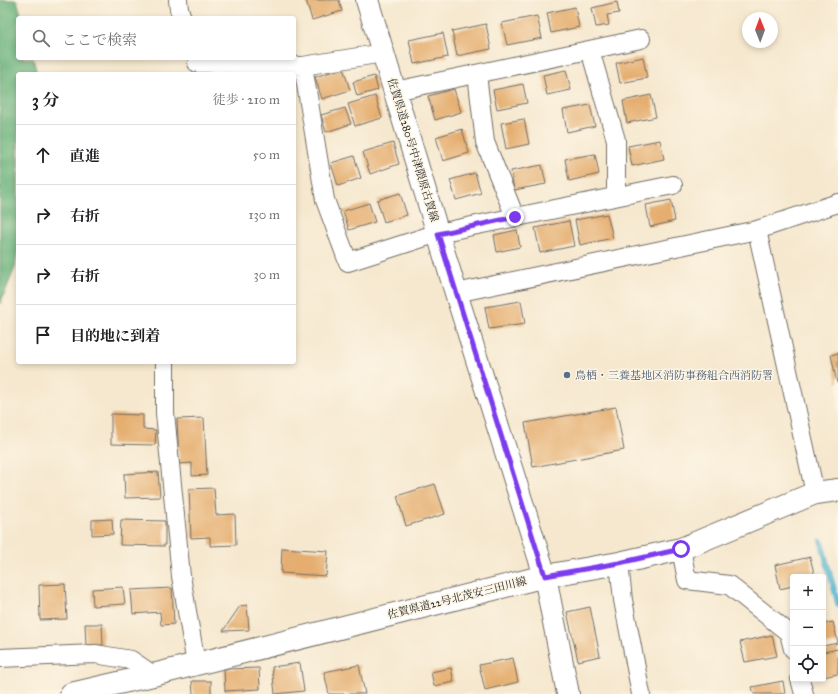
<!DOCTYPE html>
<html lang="ja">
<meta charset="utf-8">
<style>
body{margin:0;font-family:"IM FELL Great Primer","Noto Serif JP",serif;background:#f6f6f6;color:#202124}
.controls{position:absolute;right:12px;bottom:12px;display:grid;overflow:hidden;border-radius:4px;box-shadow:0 2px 6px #0003}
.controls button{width:36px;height:36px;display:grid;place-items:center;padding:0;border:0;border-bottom:1px solid #e0e0e0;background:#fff;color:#202124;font:20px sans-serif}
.compass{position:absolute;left:742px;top:12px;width:36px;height:36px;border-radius:50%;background:#fff;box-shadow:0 2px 6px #0003;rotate:359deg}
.stop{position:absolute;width:12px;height:12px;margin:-9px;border:3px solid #7c3aed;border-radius:50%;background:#fff}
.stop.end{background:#7c3aed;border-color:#fff;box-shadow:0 1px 4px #0008}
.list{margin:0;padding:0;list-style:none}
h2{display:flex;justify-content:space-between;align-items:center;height:52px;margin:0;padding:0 16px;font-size:17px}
h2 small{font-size:13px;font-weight:400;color:#757577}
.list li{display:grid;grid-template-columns:26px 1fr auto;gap:12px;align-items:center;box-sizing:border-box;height:60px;padding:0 16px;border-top:1px solid #e0e0e0}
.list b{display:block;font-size:15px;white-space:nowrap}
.list em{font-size:13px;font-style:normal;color:#757577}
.icon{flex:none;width:22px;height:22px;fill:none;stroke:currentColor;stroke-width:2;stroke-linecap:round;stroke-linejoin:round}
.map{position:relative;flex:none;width:838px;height:694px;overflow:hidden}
.search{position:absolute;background:#fff;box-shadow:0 2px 6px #0003;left:16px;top:16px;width:280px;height:44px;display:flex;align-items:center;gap:10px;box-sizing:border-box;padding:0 14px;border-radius:4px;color:#757577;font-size:15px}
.panel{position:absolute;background:#fff;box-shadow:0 2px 6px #0003;left:16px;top:72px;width:280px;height:292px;border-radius:4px}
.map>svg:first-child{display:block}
.forest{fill:#65b078;stroke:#486e52}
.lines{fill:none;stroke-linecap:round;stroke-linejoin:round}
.stream{stroke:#51b3d0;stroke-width:5.5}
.building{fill:#e5ae6f}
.minor-casing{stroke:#726d64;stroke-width:20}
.tertiary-casing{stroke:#726d64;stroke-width:24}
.secondary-casing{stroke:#726d64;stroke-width:24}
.primary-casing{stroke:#726d64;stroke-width:24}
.minor{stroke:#fff;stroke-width:18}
.tertiary{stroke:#fff;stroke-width:22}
.secondary{stroke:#fff;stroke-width:22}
.primary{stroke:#fff;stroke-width:22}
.route{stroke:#7c3aed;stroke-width:5}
.service-dot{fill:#5c6f8a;stroke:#fcf5e5;stroke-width:1.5}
.labels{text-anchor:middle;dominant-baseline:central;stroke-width:3;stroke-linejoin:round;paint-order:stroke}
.street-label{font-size:11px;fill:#2b2b2b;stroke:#fcf5e5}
.service-label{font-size:11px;fill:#4e5e75;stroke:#fcf5e5;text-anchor:start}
</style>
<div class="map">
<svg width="838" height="694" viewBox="0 0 838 694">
<rect width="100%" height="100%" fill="#fcf5e5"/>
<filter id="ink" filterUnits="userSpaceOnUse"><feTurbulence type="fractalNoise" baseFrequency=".025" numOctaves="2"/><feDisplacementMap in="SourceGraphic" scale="8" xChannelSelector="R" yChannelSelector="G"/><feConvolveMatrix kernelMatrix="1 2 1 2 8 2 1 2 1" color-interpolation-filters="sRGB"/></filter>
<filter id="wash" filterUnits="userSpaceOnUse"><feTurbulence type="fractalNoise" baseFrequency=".012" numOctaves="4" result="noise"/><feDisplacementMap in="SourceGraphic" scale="16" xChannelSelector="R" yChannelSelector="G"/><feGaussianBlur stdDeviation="0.9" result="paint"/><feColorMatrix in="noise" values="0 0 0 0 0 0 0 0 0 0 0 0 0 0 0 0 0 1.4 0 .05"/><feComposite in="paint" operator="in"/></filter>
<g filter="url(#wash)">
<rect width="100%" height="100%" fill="#f6e8cf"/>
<path class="forest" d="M 0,0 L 17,0 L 22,18 L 18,18 L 18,58 L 33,58 L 37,74 L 18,74 L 18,246 L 15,268 L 0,304 Z"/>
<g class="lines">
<path class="stream" d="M 821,541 L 838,604"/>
</g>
<g id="blocks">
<path class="building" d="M 306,0 L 339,0 L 342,11 L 312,20 Z
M 617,2 L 619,13 L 607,15 L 609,25 L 596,27 L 592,8 Z
M 575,7 L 579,27 L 551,33 L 547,13 Z
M 537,16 L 542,38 L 507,45 L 502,23 Z
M 486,24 L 491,49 L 457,56 L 452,31 Z
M 443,33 L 448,57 L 414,64 L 409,40 Z
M 643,57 L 647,78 L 620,83 L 616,63 Z
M 343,68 L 350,90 L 322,99 L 315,77 Z
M 224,70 L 239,71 L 239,74 L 223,74 Z
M 566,70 L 571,90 L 547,95 L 543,75 Z
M 374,76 L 378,90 L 357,96 L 353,82 Z
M 523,84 L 527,103 L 497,109 L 493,90 Z
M 454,89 L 461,112 L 435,120 L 428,96 Z
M 651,95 L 656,117 L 627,123 L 623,101 Z
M 375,96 L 382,118 L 355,126 L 348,104 Z
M 590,105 L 595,126 L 567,132 L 563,110 Z
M 345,108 L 351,124 L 326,132 L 321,115 Z
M 524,119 L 529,144 L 506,149 L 501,123 Z
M 462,129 L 469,153 L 443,161 L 436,137 Z
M 660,140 L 664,159 L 632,166 L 628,146 Z
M 393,143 L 399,164 L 370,174 L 363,152 Z
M 595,154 L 599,174 L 569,181 L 565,159 Z
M 354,156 L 361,178 L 338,186 L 331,163 Z
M 542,165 L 546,184 L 514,190 L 511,171 Z
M 475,173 L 481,193 L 456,200 L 450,180 Z
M 400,193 L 407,215 L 384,222 L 377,200 Z
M 671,200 L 675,221 L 650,227 L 646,205 Z
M 369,203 L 375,222 L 349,230 L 343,211 Z
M 607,214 L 613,238 L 580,245 L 575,220 Z
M 569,221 L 574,246 L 540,253 L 535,228 Z
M 517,230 L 520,247 L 497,252 L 494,235 Z
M 521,301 L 525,324 L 489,329 L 485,307 Z
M 838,353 L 838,383 L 837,383 L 831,355 Z
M 616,407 L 624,450 L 533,467 L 525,423 Z
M 111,414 L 143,415 L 143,429 L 156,430 L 155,445 L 111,444 Z
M 204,418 L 207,475 L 192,476 L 192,463 L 179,464 L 177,419 Z
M 158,472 L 160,497 L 125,498 L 124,474 Z
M 435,484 L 445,514 L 406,526 L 397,496 Z
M 214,488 L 216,515 L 235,514 L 236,545 L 210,546 L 210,537 L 191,538 L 189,489 Z
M 112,519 L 113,534 L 92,535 L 92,520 Z
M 121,520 L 165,521 L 165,546 L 120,545 Z
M 282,548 L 328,551 L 326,576 L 281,573 Z
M 810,557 L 815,577 L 793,577 L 793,586 L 780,589 L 775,565 Z
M 65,584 L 67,619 L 40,620 L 39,585 Z
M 123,587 L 125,604 L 93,606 L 92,589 Z
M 172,588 L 174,624 L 161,625 L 160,612 L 133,614 L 131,590 Z
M 247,605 L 249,630 L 223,631 L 240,606 Z
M 590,607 L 600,656 L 578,661 L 567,612 Z
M 833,622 L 838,643 L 823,646 L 823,624 Z
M 85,624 L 102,624 L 103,645 L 86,645 Z
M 772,635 L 777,656 L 745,662 L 740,642 Z
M 838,649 L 838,674 L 823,677 L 823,652 Z
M 513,658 L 518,682 L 485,690 L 479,665 Z
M 300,663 L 304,691 L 275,694 L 272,667 Z
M 359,665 L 365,694 L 329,694 L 324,672 Z
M 259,668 L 260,689 L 225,691 L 224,669 Z
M 451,668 L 454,682 L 434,686 L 431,672 Z
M 192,681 L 211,681 L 211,694 L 193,694 Z
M 783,681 L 785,694 L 754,694 L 752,687 Z"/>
</g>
</g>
<g filter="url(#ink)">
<use href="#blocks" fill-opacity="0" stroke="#726d64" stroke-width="1"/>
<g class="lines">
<defs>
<path id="minor" d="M 178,0 L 179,9 L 182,18
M 590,50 L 616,140 L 616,196
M 197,63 L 303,66 L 383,53
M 303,66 L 325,200 L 348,262 L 438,233 L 673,185
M 477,74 L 485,142 L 515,217
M 395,91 L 641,39
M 757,230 L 815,493
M 456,293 L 757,230 L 838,203
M 165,362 L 165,413 L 181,576 L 196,664
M 681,549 L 687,580 L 729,585 L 789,633 L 793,649
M 619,563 L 623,600 L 641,694
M 0,658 L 95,654 L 131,660 L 153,675
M 800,679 L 804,694"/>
<path id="tertiary" d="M 545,576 L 568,694"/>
<path id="secondary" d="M 367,0 L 456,293 L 545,576"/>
<path id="primary" d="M 71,694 L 153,675 L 545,576 L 619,563 L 681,549 L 815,493 L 838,490"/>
</defs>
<use href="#minor" class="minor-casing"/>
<use href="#tertiary" class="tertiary-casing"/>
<use href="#secondary" class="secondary-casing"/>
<use href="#primary" class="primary-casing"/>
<use href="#minor" class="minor"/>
<use href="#tertiary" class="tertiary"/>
<use href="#secondary" class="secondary"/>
<use href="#primary" class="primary"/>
</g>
</g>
<g class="lines" filter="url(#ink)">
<path class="route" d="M 515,217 L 438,234 L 545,576 L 619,563 L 681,549"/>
</g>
<circle class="service-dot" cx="567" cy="375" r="4"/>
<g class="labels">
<g class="street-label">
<text transform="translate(413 150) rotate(73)">佐賀県道280号中津隈原古賀線</text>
<text transform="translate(457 598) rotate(-14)">佐賀県道22号北茂安三田川線</text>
</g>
<g class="service-label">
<text x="575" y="375">鳥栖・三養基地区消防事務組合西消防署</text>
</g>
</g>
</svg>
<div class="controls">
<button>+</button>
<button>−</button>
<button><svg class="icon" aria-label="locate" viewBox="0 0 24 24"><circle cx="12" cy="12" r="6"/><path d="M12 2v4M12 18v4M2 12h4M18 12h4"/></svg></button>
</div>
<svg class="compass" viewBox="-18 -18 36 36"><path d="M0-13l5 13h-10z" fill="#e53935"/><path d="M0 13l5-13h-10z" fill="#757577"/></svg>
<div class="stop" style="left:681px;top:549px"></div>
<div class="stop end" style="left:515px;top:217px"></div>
<div class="search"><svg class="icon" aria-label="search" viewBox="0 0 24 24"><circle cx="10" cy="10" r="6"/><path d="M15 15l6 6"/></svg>ここで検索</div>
<section class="panel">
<h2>3 分<small>徒歩 · 210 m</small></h2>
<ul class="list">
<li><svg class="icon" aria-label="ahead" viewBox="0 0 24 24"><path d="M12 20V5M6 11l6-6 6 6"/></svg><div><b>直進</b></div><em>50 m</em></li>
<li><svg class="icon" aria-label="right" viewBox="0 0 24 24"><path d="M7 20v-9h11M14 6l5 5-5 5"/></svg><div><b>右折</b></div><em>130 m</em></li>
<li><svg class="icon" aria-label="right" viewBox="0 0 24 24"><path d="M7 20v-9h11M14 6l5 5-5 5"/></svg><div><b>右折</b></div><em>30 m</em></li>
<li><svg class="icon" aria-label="arrive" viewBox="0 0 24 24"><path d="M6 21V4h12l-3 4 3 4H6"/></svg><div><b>目的地に到着</b></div></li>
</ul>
</section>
</div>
